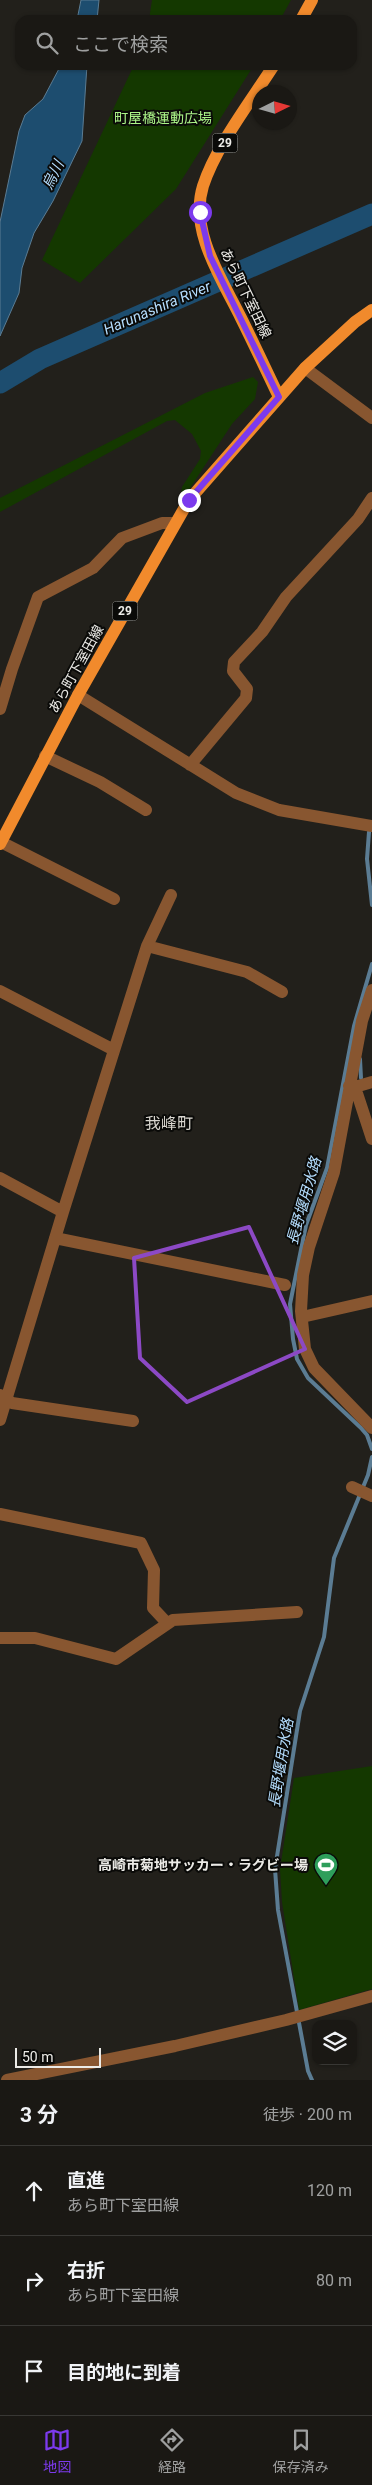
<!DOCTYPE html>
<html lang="ja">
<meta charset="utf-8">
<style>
body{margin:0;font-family:Roboto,"Noto Sans JP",sans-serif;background:#23211d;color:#f1f3f6}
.controls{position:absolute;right:15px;bottom:15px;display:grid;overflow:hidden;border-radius:10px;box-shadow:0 1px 4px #0004}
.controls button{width:45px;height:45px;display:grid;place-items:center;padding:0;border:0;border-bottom:1px solid #383734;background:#1a1814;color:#f1f3f6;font:25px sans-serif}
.compass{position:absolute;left:252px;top:85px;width:45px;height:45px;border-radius:50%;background:#1a1814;box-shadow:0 1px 4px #0004;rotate:85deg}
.scale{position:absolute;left:15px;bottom:12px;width:86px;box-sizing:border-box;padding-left:5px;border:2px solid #ecebe7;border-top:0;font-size:14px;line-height:18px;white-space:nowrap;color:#ecebe7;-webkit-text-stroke:4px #0a0a08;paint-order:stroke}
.stop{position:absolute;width:15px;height:15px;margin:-11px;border:4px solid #7c3aed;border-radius:50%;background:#fff}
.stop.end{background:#7c3aed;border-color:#fff;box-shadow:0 1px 5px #0008}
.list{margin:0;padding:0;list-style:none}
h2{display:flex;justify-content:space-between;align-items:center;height:65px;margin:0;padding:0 20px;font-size:21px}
h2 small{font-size:16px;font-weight:400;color:#9fa0a0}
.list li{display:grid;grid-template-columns:32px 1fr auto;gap:15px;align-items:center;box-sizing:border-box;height:90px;padding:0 20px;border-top:1px solid #383734}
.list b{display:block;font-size:19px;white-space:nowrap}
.list p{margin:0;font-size:16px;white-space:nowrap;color:#9fa0a0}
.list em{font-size:16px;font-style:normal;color:#9fa0a0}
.icon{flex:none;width:28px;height:28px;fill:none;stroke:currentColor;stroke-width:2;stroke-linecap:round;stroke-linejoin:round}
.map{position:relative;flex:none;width:372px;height:2080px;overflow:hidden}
.search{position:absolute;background:#1a1814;box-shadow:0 1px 4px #0004;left:15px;right:15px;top:15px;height:55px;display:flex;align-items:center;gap:12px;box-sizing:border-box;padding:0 18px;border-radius:15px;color:#9fa0a0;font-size:19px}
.sheet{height:335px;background:#1a1814}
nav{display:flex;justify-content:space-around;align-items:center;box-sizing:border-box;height:70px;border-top:1px solid #383734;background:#1a1814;font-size:14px;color:#9fa0a0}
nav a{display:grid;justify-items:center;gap:2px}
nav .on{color:#7c3aed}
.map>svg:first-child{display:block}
.green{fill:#143800}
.water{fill:#1d4d6f;stroke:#5b7c93}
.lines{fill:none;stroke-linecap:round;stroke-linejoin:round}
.stream{stroke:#5b7c93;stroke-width:4}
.river{stroke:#1d4d6f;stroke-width:21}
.street{stroke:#885630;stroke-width:12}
.primary{stroke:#f18a2c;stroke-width:12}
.route{stroke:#7c3aed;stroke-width:6}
.marked{fill:none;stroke:#8c49c5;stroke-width:4;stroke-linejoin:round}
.labels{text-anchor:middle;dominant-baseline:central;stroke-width:4;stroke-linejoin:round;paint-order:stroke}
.shield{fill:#0a0a08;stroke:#a8a8a4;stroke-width:1}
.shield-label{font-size:12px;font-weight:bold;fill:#ecebe7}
.park-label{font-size:14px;fill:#abf488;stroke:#0a0a08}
.street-label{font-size:14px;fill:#ecebe7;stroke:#0a0a08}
.poi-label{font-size:14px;font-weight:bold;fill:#ecebe7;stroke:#0a0a08;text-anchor:end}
.water-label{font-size:15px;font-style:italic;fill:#b4ddfe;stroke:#0a0a08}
.quarter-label{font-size:16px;fill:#d9d6cf;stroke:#0a0a08}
</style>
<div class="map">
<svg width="372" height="2080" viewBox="0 0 372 2080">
<rect width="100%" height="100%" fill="#22201b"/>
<path class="green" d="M 152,0 L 291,0 L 280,20 L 149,20 Z
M 134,65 L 254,65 L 176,189 L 80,283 L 42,260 Z
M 253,377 L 258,382 L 255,399 L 232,424 L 179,505 L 182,487 L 200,459 L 201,451 L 192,434 L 175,420 L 167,421 L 0,512 L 0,498 L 205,393 Z
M 372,1766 L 372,1989 L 299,2010 L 282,1902 L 280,1869 L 294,1778 Z"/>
<path class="water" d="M 81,0 L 99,0 L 97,20 L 77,20 Z
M 61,65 L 87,65 L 82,141 L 53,201 L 34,233 L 22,268 L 19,293 L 0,336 L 0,222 L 19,131 L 25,115 L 43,99 Z"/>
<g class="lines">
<path class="stream" d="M 369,832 L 367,859 L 372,905
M 372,964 L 354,1026 L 327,1168 L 306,1225 L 290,1304 L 293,1339 L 297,1359 L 308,1378 L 361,1428 L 367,1435 L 372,1449
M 360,1059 L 361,1078
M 312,2080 L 308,2071 L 278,1910 L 275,1869 L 300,1711 L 324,1637 L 334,1558 L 368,1475 L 372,1457"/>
<path class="river" d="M 0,383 L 40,359 L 372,214"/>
<path class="street" d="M 305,368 L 372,418
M 78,695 L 236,793 L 279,810 L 372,826
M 0,709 L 12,669 L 38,597 L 93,568 L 122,538 L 162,523 L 174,523
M 45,756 L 100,782 L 146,810
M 190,765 L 246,698 L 247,689 L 233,671 L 234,662 L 262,632 L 286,597 L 358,519 L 372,498
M 1,842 L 114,899
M 147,946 L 247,972 L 282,992
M 372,990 L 362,1021 L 334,1172 L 309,1247 L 303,1275 L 301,1311 L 305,1349 L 314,1368 L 372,1428
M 0,991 L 114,1050
M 349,1086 L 355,1087 L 372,1082
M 355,1087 L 372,1139
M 0,1178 L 63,1212
M 55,1238 L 285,1285
M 302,1317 L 372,1301
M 0,1395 L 12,1403 L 133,1421
M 0,1420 L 63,1212 L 147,946 L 171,895
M 352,1487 L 372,1496
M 0,1514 L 141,1543 L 154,1570 L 153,1608 L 167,1623
M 0,1638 L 35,1638 L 116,1659 L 173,1620 L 297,1612
M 7,2080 L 175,2046 L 286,2020 L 372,1996"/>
<path class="primary" d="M 301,20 L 312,0
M 274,65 C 251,101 216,146 203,186 C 189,231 222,279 241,318 C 254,344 266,370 279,397
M 0,844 L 78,695 L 189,500 L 305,368 L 355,322 L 372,310"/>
</g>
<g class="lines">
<path class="route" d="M 189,500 L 279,397 L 210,256 L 200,212"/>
</g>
<path class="marked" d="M 249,1227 L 305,1349 L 187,1402 L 140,1358 L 134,1258 Z"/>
<defs>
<symbol id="stadium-pin" viewBox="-11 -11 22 30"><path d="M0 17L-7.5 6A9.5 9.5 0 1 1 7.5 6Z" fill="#2e9e5b" stroke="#0a0a08"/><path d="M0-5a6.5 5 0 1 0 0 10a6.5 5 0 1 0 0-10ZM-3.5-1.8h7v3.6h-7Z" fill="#fff"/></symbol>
</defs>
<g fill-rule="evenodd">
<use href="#stadium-pin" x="312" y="1851" width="28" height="38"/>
</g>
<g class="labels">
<g class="shield">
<rect x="212.5" y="133.5" width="25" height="19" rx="4"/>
<rect x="112.5" y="601.5" width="25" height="19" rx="4"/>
</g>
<g class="shield-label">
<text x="225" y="143">29</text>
<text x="125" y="611">29</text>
</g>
<g class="park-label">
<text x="163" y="118">町屋橋運動広場</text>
</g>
<g class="street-label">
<text transform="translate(246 293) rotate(64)">あら町下室田線</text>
<text transform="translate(76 669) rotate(-61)">あら町下室田線</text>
</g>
<g class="poi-label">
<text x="308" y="1865">高崎市菊地サッカー・ラグビー場</text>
</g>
<g class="water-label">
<text transform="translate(53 175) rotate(-64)">烏川</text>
<text transform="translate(157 308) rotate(-23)">Harunashira River</text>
<text transform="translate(304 1201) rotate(-74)">長野堰用水路</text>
<text transform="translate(281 1763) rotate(-81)">長野堰用水路</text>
</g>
<g class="quarter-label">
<text x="169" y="1123">我峰町</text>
</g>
</g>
</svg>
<div class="controls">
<button><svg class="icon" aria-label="layers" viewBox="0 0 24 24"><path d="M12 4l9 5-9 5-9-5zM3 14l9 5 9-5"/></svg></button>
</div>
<svg class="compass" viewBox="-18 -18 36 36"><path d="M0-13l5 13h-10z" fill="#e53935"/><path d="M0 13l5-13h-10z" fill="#9fa0a0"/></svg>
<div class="scale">50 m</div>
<div class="stop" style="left:200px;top:212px"></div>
<div class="stop end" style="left:189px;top:500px"></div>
<div class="search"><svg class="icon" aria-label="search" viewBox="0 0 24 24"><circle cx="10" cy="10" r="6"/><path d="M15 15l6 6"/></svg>ここで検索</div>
</div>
<section class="sheet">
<h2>3 分<small>徒歩 · 200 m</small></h2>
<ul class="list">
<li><svg class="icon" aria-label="ahead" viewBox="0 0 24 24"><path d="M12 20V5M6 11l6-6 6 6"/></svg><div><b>直進</b><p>あら町下室田線</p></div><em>120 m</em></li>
<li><svg class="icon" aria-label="right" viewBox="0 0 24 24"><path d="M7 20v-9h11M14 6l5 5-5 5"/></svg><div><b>右折</b><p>あら町下室田線</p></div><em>80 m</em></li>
<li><svg class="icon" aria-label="arrive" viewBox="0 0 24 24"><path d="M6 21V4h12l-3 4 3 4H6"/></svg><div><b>目的地に到着</b></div></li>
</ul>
</section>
<nav>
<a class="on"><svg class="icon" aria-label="map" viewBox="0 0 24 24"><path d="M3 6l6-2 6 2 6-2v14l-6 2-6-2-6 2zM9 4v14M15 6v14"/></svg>地図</a>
<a><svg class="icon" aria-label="directions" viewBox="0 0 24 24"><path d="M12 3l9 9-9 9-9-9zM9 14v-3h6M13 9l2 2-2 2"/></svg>経路</a>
<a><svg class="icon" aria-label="saved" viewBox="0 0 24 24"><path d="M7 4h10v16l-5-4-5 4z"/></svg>保存済み</a>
</nav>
